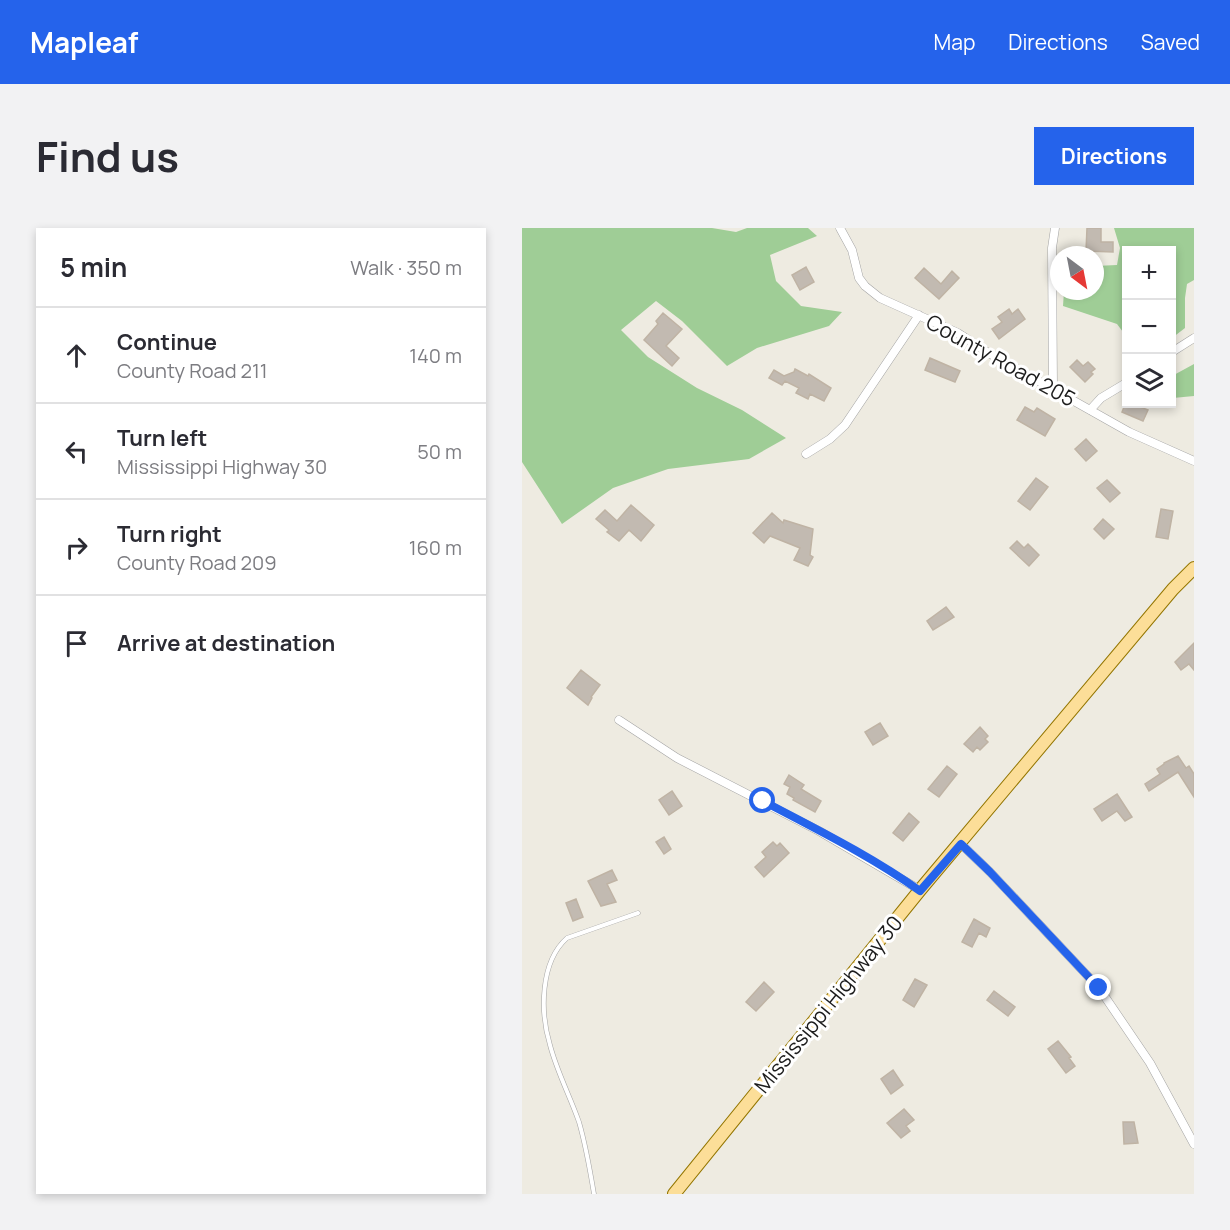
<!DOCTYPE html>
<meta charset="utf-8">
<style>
body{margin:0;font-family:Manrope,sans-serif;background:#f2f2f3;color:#2b2b33}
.controls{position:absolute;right:18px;top:18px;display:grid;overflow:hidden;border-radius:0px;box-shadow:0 3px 9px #0003}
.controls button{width:54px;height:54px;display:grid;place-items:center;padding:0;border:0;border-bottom:2px solid #e1e1e2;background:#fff;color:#2b2b33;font:30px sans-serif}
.compass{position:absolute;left:528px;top:18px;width:54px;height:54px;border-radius:50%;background:#fff;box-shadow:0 3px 9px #0003;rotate:148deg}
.stop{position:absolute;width:18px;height:18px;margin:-14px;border:4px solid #2563eb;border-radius:50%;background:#fff}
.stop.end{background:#2563eb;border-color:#fff;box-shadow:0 2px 6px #0008}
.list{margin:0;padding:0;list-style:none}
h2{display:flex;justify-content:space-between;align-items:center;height:78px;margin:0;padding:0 24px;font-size:26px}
h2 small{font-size:20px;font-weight:400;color:#7c7c81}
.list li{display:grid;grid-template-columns:39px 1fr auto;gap:18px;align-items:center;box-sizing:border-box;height:96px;padding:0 24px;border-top:2px solid #e1e1e2}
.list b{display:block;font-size:22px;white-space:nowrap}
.list p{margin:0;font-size:20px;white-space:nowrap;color:#7c7c81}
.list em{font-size:20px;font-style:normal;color:#7c7c81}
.icon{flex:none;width:33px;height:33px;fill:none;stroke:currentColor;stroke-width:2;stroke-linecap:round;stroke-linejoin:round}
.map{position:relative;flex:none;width:672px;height:966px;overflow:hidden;border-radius:0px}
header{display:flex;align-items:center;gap:36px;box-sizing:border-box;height:84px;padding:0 30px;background:#2563eb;color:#fff}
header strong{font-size:28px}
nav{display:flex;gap:33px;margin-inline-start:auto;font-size:21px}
.intro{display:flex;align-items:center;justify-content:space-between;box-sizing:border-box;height:144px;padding:0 36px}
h1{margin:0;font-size:42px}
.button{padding:15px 27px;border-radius:0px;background:#2563eb;color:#fff;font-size:21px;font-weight:700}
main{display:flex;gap:36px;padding:0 36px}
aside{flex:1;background:#fff;border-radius:0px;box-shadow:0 3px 9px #0003}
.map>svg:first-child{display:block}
.forest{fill:#9fcd96}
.building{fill:#c2bab1;stroke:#bfb3a4;stroke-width:1.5}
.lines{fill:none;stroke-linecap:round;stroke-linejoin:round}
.service-casing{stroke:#a3a3a3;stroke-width:5}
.minor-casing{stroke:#a3a3a3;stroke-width:9}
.primary-casing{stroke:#947600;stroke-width:14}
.service{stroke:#fff;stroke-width:4}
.minor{stroke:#fff;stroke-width:8}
.primary{stroke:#fcde98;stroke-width:12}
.route{stroke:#2563eb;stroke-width:8}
.labels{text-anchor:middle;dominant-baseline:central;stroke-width:6;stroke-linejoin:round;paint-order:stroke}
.street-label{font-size:21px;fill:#1c1c1c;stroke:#fff}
</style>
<header>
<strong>Mapleaf</strong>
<nav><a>Map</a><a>Directions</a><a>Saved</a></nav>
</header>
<div class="intro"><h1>Find us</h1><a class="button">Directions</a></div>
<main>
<aside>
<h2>5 min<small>Walk · 350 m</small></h2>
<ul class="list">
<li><svg class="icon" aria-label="ahead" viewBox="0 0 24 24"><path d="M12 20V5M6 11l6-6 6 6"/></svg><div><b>Continue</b><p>County Road 211</p></div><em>140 m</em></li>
<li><svg class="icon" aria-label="left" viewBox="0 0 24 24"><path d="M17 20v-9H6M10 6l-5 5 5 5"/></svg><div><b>Turn left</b><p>Mississippi Highway 30</p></div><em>50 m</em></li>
<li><svg class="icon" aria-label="right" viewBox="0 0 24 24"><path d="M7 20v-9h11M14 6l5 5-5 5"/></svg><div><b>Turn right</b><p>County Road 209</p></div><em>160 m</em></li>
<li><svg class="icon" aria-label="arrive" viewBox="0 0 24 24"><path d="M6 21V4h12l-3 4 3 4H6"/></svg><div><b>Arrive at destination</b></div></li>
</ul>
</aside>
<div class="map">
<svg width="672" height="966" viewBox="0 0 672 966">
<rect width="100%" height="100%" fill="#eeebe1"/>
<path class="forest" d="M 0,0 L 190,0 L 214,4 L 225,0 L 286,0 L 295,8 L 248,27 L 254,53 L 279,78 L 320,84 L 307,98 L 235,120 L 205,138 L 160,93 L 134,73 L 99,102 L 126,129 L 175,160 L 220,182 L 264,210 L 227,231 L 146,241 L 91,260 L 40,296 L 0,234 Z
M 592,0 L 672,0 L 672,52 L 665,56 L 663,70 L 663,100 L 650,110 L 650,22 L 604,22 L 604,108 L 595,96 L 541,78 L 542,63 L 573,63 L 573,38 L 595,37 L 598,20 Z
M 672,136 L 672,168 L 651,170 L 650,148 Z"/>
<path class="building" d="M 565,0 L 579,0 L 579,14 L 591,14 L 591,24 L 564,23 Z
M 284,39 L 292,54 L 278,62 L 270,47 Z
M 402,40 L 419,56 L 430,43 L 437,50 L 417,71 L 393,50 Z
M 487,81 L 490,86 L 496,81 L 503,91 L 477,111 L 470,101 L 480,94 L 476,89 Z
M 141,85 L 160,101 L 144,118 L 157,130 L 150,138 L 122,112 L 136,96 L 134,93 Z
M 408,130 L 438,143 L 433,154 L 403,142 Z
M 555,132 L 561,138 L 566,134 L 573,141 L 569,144 L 571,146 L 563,154 L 548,139 Z
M 273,141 L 286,148 L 287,146 L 309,160 L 302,173 L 288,166 L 286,171 L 274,165 L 277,160 L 263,153 L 260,157 L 247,150 L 252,142 L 262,148 L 272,144 Z
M 604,174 L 604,176 L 610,176 L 626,182 L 621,193 L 600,184 Z
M 503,179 L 512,184 L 515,180 L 533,191 L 523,208 L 495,192 Z
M 564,211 L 575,223 L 564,233 L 553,221 Z
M 514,250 L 526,259 L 508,282 L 496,273 Z
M 585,252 L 598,265 L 588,274 L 575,260 Z
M 109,277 L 132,297 L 119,313 L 107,302 L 97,313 L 85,304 L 87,302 L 74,291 L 83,282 L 95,293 Z
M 639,281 L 651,283 L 646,311 L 634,309 Z
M 250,285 L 261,295 L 262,292 L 291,301 L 288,327 L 291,329 L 286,338 L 272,332 L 278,320 L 248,308 L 242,315 L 231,305 Z
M 581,291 L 592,301 L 582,311 L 572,301 Z
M 495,313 L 502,320 L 506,316 L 517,327 L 507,338 L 488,320 Z
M 424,379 L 432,389 L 411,402 L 405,393 Z
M 672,415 L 672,442 L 667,436 L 659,442 L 653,434 Z
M 59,442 L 78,457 L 69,469 L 70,470 L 66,477 L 45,460 Z
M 358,495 L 366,508 L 351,517 L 343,504 Z
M 458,499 L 466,508 L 463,511 L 466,514 L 458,522 L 455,519 L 451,524 L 442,516 Z
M 656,528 L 664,540 L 667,538 L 672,546 L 672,569 L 656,544 L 627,563 L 623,556 L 638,546 L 635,541 L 642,536 L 642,535 Z
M 425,538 L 435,546 L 417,569 L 406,561 Z
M 267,547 L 282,557 L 279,561 L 299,573 L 293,584 L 271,572 L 272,570 L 265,566 L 268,559 L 262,556 Z
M 150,563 L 160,578 L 147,587 L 137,572 Z
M 595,566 L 610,589 L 603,593 L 595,583 L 580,593 L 572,581 Z
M 387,585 L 397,594 L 381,613 L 371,605 Z
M 142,609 L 149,621 L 142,626 L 134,614 Z
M 251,614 L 255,618 L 258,615 L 267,625 L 242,649 L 233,639 L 244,629 L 240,624 Z
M 90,642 L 95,652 L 85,656 L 94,674 L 79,678 L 66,653 Z
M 54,671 L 61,689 L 51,693 L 44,675 Z
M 452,691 L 468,700 L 464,709 L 457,705 L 450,719 L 440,714 Z
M 393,751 L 405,757 L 392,779 L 381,772 Z
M 242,754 L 252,764 L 234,783 L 224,774 Z
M 472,763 L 493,779 L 486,788 L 465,772 Z
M 536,813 L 549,829 L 547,830 L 553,838 L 544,845 L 526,821 Z
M 371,842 L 381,857 L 369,866 L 359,851 Z
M 382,881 L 392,892 L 384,898 L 388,903 L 379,910 L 365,895 Z
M 601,894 L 612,894 L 616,915 L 602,916 Z"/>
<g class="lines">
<defs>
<path id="service" d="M 72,966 C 68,942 64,918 57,894 C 48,868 35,844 28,817 C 18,784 18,734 45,710 L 116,685"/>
<path id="minor" d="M 318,0 L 330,22 L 337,50 L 343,58 L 358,70 L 436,105 L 465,124 L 607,204 L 672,233
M 650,124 L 672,110
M 531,160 L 530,20 L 533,0
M 568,182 L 579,170 L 604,155
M 284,226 L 308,211 L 323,197 L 397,87
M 97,492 L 155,530 L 297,603 L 398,662
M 439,616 L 468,644 L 577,760 L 628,835 L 672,916"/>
<path id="primary" d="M 152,966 L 398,662 L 651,361 L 672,340"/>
</defs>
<use href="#service" class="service-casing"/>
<use href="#minor" class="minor-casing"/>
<use href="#primary" class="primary-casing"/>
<use href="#service" class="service"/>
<use href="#minor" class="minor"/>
<use href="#primary" class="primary"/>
</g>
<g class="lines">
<path class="route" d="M 241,573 C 294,601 349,628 398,663 L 439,616 L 468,644 L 577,760"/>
</g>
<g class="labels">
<g class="street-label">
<text transform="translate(479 132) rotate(29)">County Road 205</text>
<text transform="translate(306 776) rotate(-51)">Mississippi Highway 30</text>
</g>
</g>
</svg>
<div class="controls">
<button>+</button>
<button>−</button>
<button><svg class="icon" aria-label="layers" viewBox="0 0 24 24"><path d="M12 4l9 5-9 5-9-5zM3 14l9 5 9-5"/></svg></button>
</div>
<svg class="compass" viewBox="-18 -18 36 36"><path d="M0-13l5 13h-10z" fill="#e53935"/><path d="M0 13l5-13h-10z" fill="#7c7c81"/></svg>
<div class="stop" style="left:241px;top:573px"></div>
<div class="stop end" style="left:577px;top:760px"></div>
</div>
</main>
